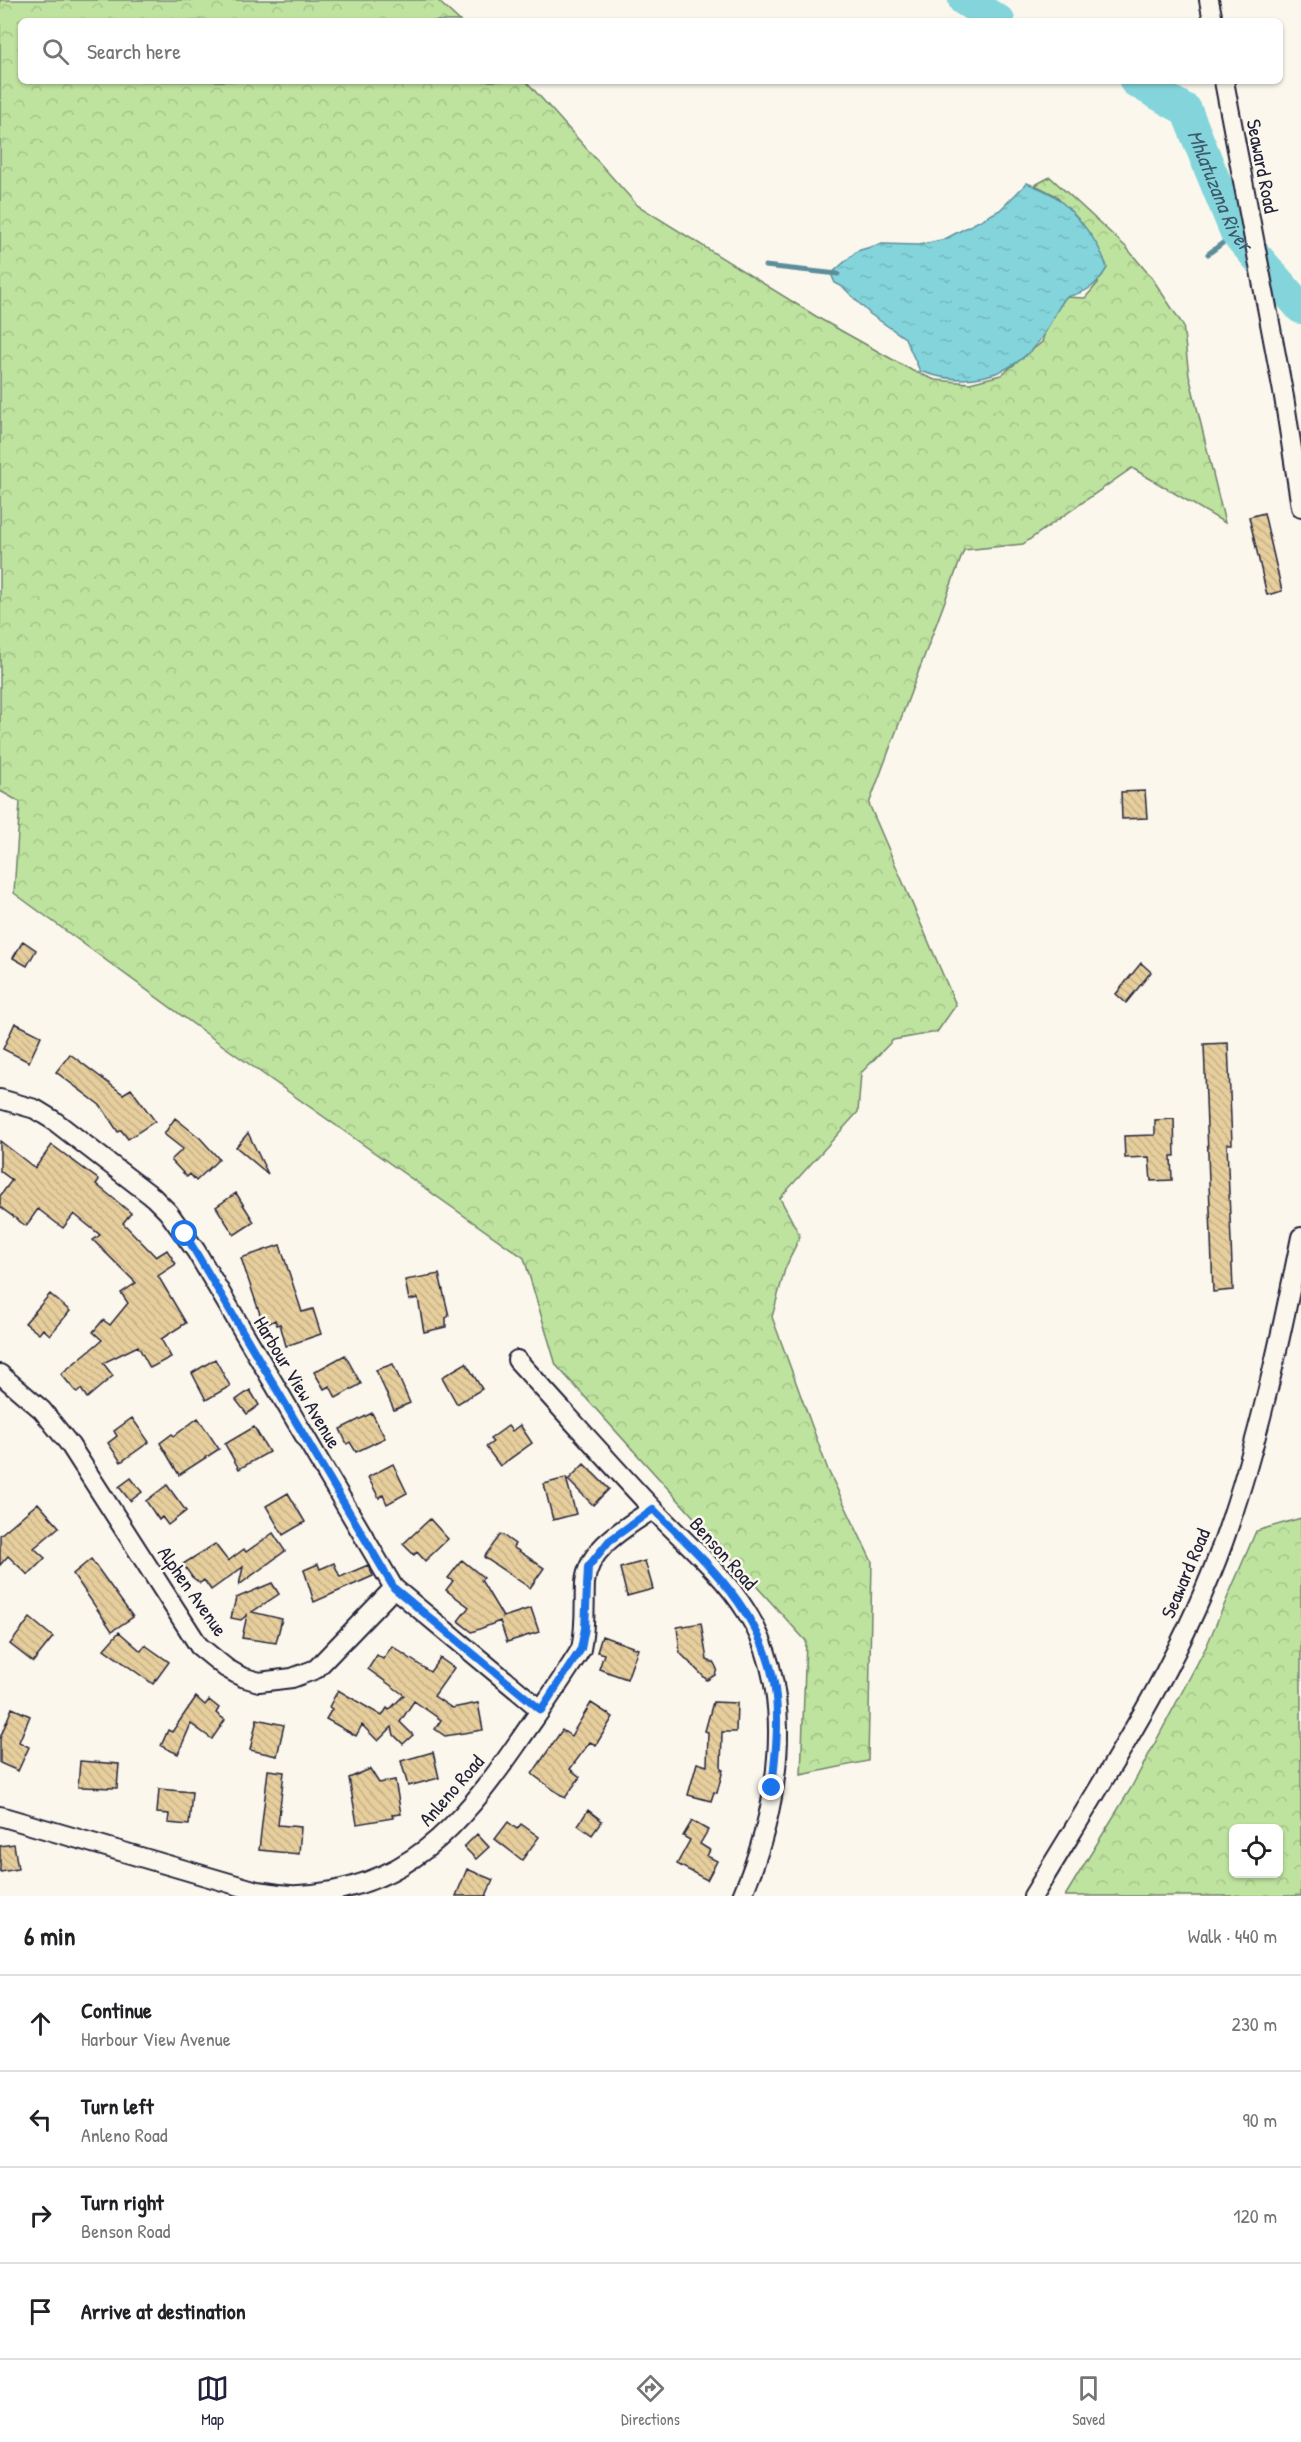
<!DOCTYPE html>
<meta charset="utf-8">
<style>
body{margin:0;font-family:"Patrick Hand",sans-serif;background:#f2f2f2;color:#202124}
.controls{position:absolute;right:18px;bottom:18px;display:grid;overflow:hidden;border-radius:9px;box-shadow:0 2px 4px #0004}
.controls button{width:54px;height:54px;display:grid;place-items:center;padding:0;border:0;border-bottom:2px solid #e0e0e0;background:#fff;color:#202124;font:30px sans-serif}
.stop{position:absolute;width:18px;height:18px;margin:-14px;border:4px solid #1a73e8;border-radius:50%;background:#fff}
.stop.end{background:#1a73e8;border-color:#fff;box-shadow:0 2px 6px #0008}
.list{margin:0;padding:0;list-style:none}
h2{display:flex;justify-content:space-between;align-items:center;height:78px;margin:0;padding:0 24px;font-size:26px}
h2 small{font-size:20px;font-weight:400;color:#757577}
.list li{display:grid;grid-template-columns:39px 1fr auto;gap:18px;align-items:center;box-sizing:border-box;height:96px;padding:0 24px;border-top:2px solid #e0e0e0}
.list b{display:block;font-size:22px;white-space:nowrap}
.list p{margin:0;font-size:20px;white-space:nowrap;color:#757577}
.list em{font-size:20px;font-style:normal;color:#757577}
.icon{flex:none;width:33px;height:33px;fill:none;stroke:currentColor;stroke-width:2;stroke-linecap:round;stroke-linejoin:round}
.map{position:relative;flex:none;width:1301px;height:1896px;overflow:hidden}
.search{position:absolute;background:#fff;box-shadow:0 2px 4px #0004;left:18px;right:18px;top:18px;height:66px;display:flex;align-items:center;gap:15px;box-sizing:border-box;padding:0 21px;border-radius:9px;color:#757577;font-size:22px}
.sheet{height:462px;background:#fff}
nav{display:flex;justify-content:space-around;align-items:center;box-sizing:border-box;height:84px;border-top:2px solid #e0e0e0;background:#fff;font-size:16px;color:#757577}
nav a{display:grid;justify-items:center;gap:3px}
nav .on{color:#22223b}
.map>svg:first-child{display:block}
.forest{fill:url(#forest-crowns);stroke:#70826c;stroke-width:1.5;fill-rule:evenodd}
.water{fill:url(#water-ripples);stroke:#5d8d9b;stroke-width:1.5}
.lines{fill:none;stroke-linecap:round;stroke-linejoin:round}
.stream{stroke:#5d8d9b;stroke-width:5}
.river{stroke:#84d5db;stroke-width:32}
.building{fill:url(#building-back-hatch);stroke:#22223b;stroke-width:1.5}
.minor-casing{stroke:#22223b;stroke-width:22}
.minor{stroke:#fbf7ec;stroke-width:18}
.route{stroke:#1a73e8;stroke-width:8}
.labels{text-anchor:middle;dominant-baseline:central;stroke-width:5;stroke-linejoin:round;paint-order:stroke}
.street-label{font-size:20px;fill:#22223b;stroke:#fbf7ec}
.water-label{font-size:21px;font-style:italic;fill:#3f586b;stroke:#fbf7ec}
</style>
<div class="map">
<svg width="1301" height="1896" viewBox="0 0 1301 1896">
<defs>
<pattern id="forest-crowns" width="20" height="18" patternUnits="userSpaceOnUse" patternTransform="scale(1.5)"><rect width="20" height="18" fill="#bee39e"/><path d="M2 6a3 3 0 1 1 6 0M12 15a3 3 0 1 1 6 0" fill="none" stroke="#a3c289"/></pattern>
<pattern id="water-ripples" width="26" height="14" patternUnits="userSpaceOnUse" patternTransform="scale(1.5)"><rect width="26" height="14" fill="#84d5db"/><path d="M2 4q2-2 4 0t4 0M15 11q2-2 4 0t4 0" fill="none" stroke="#72b7bd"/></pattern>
<pattern id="building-back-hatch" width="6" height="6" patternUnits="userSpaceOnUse" patternTransform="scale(1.5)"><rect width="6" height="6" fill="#e7ce9d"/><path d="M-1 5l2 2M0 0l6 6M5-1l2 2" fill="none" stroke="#c6b188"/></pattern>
</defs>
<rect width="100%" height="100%" fill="#fbf7ec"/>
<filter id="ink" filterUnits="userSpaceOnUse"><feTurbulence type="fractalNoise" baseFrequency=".0167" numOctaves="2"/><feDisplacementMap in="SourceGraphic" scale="12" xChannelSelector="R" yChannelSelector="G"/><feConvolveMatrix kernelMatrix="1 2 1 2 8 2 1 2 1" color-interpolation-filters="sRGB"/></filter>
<g filter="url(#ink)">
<path class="forest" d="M 0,0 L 437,0 L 460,21 L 21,21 L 21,81 L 526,81 L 637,205 L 822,320 L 913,371 L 935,380 L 970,383 L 1001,375 L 1042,342 L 1051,311 L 1064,297 L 1085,298 L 1098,283 L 1100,264 L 1057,196 L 1035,185 L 1050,177 L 1126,247 L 1152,278 L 1183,325 L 1189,375 L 1225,523 L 1132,468 L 1023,544 L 964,550 L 869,804 L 956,1005 L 937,1032 L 893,1040 L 861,1073 L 858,1112 L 780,1198 L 800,1236 L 785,1269 L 772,1317 L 828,1470 L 872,1562 L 868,1761 L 801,1775 L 806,1641 L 556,1365 L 524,1258 L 215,1040 L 14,893 L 20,802 L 0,791 Z
M 1301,1518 L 1301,1896 L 1065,1896 L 1131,1788 L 1207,1645 L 1256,1531 ZM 1234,1828 L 1278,1828 L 1278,1874 L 1234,1874 Z"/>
<path class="water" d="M 1027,183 C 1036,187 1049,191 1057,198 C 1077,215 1100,242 1107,268 C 1096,287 1087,292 1066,297 C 1055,311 1050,327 1039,341 C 1010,379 963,387 920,371 L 905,338 L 870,314 L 843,287 L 835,283 L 831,274 L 857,251 L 881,244 L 919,245 L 945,239 L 1000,210 Z"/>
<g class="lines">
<path class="stream" d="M 1208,254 L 1236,233
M 765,266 L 838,274"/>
<g class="river">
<path d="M 964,0 L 999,21"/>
<path id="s1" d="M 1135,81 L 1186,110 L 1236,233 L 1301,308"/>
</g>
</g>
<path class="building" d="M 1264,513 L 1282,591 L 1267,595 L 1249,517 Z
M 1145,791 L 1147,818 L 1122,819 L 1121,792 Z
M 23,941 L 36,950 L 27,966 L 13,958 Z
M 1141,963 L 1151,972 L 1126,1003 L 1116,994 Z
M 15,1023 L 41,1036 L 29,1062 L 3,1049 Z
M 1228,1043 L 1232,1144 L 1227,1144 L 1233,1290 L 1213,1292 L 1204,1044 Z
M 70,1054 L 123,1094 L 131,1089 L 155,1121 L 128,1139 L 121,1130 L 118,1132 L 101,1106 L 56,1072 Z
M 175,1118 L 200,1138 L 219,1159 L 196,1181 L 190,1174 L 187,1177 L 171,1160 L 183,1149 L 164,1134 Z
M 1174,1119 L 1175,1156 L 1171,1156 L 1172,1180 L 1151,1181 L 1149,1157 L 1125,1158 L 1124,1136 L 1155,1135 L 1155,1120 Z
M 248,1133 L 268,1174 L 236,1147 Z
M 0,1141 L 35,1168 L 52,1145 L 99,1180 L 96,1184 L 131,1213 L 123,1223 L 156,1257 L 167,1250 L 176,1264 L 158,1276 L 186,1323 L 161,1339 L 171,1357 L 150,1368 L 138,1346 L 103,1363 L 113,1376 L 87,1398 L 81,1389 L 77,1393 L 61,1374 L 102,1340 L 93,1332 L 103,1320 L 110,1325 L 128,1303 L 121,1293 L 136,1283 L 93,1240 L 100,1235 L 74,1214 L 63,1228 L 38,1209 L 26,1226 L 0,1207 L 0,1196 L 12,1180 L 0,1171 Z
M 236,1193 L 254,1222 L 234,1235 L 216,1207 Z
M 280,1245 L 302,1312 L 313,1309 L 321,1334 L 286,1346 L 280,1324 L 277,1325 L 275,1320 L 264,1326 L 241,1258 Z
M 439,1274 L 449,1316 L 446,1318 L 446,1327 L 424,1332 L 418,1298 L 409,1300 L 405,1280 Z
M 50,1294 L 70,1311 L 50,1335 L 43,1329 L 39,1334 L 25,1323 Z
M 345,1355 L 361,1384 L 336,1398 L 330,1386 L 324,1389 L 314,1372 Z
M 215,1359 L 230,1386 L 206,1400 L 192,1373 Z
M 466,1363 L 482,1389 L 457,1404 L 442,1377 Z
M 393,1364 L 410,1403 L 394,1410 L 376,1370 Z
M 250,1390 L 259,1405 L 247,1414 L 236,1400 Z
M 372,1413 L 385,1438 L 356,1452 L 350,1442 L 347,1444 L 340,1429 Z
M 132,1418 L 149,1442 L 121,1462 L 108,1443 L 117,1436 L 114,1431 Z
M 198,1418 L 219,1449 L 179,1475 L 160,1443 L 172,1434 L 174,1436 Z
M 520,1425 L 532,1443 L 500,1466 L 486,1447 L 493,1442 L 490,1439 L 508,1426 L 512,1431 Z
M 254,1427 L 269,1452 L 239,1469 L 225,1444 Z
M 393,1464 L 407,1493 L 387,1504 L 383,1495 L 379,1498 L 368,1477 Z
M 584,1464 L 609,1489 L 593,1505 L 568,1480 Z
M 131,1478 L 142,1492 L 130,1501 L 119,1487 Z
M 566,1478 L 576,1514 L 553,1520 L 544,1484 Z
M 167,1485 L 186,1511 L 168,1525 L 162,1517 L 159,1520 L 146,1501 Z
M 288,1493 L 305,1522 L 283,1535 L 266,1506 Z
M 38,1503 L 59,1527 L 34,1548 L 45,1558 L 28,1575 L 8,1556 L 0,1565 L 0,1535 Z
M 430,1519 L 448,1539 L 425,1561 L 417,1552 L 414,1555 L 403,1544 Z
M 273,1533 L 285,1551 L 239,1585 L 243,1567 L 211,1590 L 204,1580 L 200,1583 L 192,1577 L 183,1564 L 215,1544 L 228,1561 L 244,1549 L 246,1552 Z
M 501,1534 L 515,1544 L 513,1547 L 544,1568 L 530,1588 L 484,1557 Z
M 91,1559 L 133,1617 L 112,1631 L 73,1574 Z
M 462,1560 L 484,1578 L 481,1580 L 503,1617 L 531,1608 L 539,1632 L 507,1642 L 500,1621 L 472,1632 L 458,1621 L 469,1607 L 446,1590 L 453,1581 L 448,1578 Z
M 645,1561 L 653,1589 L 627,1596 L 620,1568 Z
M 334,1563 L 340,1577 L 368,1565 L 373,1576 L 314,1602 L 304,1570 L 318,1564 L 320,1569 Z
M 272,1583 L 279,1594 L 252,1612 L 282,1619 L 276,1643 L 242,1638 L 247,1615 L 241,1620 L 231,1618 L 236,1598 Z
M 30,1618 L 53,1637 L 33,1662 L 10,1644 Z
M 701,1623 L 707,1660 L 714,1663 L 717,1669 L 715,1675 L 707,1680 L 680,1653 L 677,1627 Z
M 119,1632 L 141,1651 L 145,1645 L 169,1662 L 153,1684 L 104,1649 Z
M 602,1636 L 638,1649 L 627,1679 L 599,1669 L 604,1654 L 597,1652 Z
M 392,1646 L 430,1672 L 440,1658 L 454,1668 L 434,1696 L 452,1708 L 478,1703 L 483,1730 L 445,1736 L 435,1729 L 441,1720 L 414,1701 L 400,1722 L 413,1735 L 403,1744 L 394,1735 L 392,1727 L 378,1741 L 362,1725 L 356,1736 L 326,1719 L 332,1709 L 329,1707 L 338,1690 L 382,1716 L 387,1708 L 389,1710 L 404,1695 L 368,1669 L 377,1655 L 383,1659 Z
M 196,1697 L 205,1705 L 209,1700 L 219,1708 L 216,1713 L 225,1720 L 212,1739 L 191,1724 L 178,1754 L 161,1746 L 168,1730 L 172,1732 Z
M 713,1702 L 737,1703 L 736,1732 L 722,1732 L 721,1770 L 723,1770 L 717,1793 L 714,1792 L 711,1801 L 688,1795 L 697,1763 L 707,1766 L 708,1732 L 705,1731 Z
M 591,1703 L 613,1717 L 596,1745 L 590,1742 L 570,1769 L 580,1777 L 565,1798 L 532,1774 L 562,1730 L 571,1736 Z
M 12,1708 L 30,1716 L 19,1742 L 29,1747 L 18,1771 L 0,1763 L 0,1738 Z
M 257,1719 L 284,1725 L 277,1756 L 250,1750 Z
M 433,1752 L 439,1778 L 408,1786 L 401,1761 Z
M 80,1761 L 119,1764 L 117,1788 L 78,1787 Z
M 370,1769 L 379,1783 L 395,1780 L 401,1814 L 392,1815 L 393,1818 L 357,1824 L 349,1778 Z
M 268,1770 L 284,1772 L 278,1825 L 301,1827 L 299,1854 L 259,1850 Z
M 159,1789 L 192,1792 L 189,1825 L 168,1823 L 169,1814 L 157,1813 Z
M 588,1810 L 602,1821 L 592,1835 L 578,1825 Z
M 692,1821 L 708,1830 L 700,1844 L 710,1850 L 707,1856 L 717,1861 L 707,1880 L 677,1864 L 690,1840 L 683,1836 Z
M 508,1822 L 517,1829 L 521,1824 L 539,1837 L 522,1860 L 495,1839 Z
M 477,1834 L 489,1847 L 476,1859 L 464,1847 Z
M 14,1844 L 18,1869 L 0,1872 L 0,1846 Z
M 467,1869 L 493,1880 L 486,1896 L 456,1896 Z"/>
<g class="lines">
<defs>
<path id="minor" d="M 1209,0 L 1213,21
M 1224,81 L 1284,397 L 1301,507
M 0,1099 L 35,1109 L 53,1120 L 153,1197 L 168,1212 L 196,1251 L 394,1588 L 541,1710
M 517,1360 C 562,1409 606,1459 652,1508 C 684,1542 721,1571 746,1611 C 799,1694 778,1811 742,1896
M 0,1374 L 42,1410 L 70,1445 L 199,1646 L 226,1668 L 242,1677 L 259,1682 L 292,1678 L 316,1669 L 394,1588
M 0,1816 L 257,1891 C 270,1892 285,1896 298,1895 C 406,1890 460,1826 517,1744 C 539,1712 561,1682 581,1649 C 586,1626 584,1606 585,1583 C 588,1547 627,1527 653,1509
M 1033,1896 C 1101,1783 1180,1665 1224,1540 C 1258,1444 1281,1337 1301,1237"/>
</defs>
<use href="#minor" class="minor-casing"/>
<use href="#minor" class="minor"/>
</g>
</g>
<g class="lines" filter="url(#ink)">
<path class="route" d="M 185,1234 L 394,1588 L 541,1710 L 581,1649 L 585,1628 L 588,1567 L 609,1541 L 653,1509 C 707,1563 768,1616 776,1697 C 779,1728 775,1758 772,1788"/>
</g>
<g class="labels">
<g class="street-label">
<text transform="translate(1263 166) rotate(79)">Seaward Road</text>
<text transform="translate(298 1382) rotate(59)">Harbour View Avenue</text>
<text transform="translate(724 1553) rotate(48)">Benson Road</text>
<text transform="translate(1185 1573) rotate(-67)">Seaward Road</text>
<text transform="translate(193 1591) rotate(55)">Alphen Avenue</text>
<text transform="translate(451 1790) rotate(-49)">Anleno Road</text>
</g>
<g class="water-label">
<text stroke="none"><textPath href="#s1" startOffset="146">Mhlatuzana River</textPath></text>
</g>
</g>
</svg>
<div class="controls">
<button><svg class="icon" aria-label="locate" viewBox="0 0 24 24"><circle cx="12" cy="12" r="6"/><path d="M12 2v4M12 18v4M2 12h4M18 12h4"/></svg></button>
</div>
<div class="stop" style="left:185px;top:1234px"></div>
<div class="stop end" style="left:772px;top:1788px"></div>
<div class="search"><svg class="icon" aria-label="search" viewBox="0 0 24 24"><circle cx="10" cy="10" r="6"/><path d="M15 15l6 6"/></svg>Search here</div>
</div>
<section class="sheet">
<h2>6 min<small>Walk · 440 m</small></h2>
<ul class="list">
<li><svg class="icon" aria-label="ahead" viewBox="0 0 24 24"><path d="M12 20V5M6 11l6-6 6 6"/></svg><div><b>Continue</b><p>Harbour View Avenue</p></div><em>230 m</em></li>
<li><svg class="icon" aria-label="left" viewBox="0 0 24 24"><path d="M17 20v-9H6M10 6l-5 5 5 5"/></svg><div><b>Turn left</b><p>Anleno Road</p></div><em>90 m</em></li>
<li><svg class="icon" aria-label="right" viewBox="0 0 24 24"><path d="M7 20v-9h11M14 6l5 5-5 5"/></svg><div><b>Turn right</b><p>Benson Road</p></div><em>120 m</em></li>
<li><svg class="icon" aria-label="arrive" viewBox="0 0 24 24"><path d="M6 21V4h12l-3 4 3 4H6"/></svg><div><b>Arrive at destination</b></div></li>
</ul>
</section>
<nav>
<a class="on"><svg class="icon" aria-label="map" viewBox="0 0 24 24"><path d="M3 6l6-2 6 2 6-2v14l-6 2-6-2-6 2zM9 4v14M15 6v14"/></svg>Map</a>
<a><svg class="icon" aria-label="directions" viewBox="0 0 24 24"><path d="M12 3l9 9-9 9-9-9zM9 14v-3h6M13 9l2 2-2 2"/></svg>Directions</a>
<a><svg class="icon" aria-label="saved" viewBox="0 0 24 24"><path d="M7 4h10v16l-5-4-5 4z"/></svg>Saved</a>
</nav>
